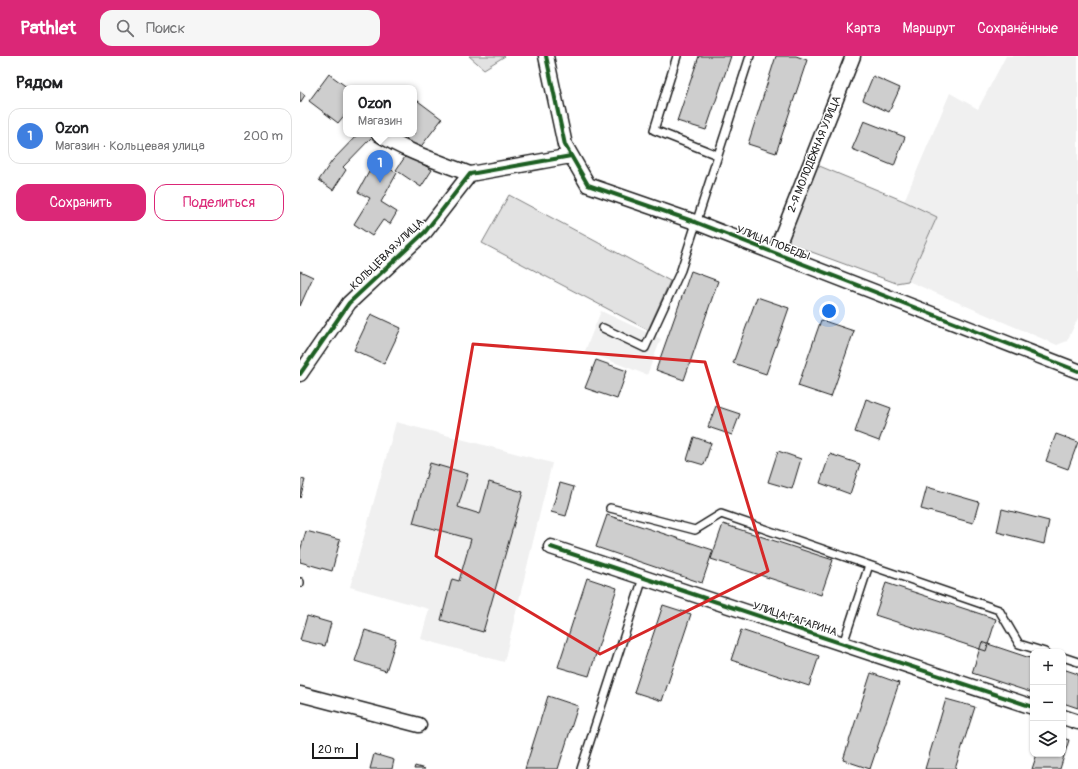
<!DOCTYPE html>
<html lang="ru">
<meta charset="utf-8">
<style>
body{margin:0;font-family:Pangolin,sans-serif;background:#f6f6f6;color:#202124}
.controls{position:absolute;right:12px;bottom:12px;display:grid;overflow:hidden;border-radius:8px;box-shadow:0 1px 3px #0004}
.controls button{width:36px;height:36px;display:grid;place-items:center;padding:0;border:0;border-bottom:1px solid #e0e0e0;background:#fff;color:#202124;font:20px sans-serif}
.scale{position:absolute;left:12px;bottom:10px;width:46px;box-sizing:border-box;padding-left:4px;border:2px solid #1c1c1c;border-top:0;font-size:11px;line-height:14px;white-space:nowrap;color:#1c1c1c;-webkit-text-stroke:3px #fff;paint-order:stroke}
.you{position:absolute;left:529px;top:255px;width:14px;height:14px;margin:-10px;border:3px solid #fff;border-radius:50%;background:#1a73e8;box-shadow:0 0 0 6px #1a73e833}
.badge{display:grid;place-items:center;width:26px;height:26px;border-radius:50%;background:#db2777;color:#fff;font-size:13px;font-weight:700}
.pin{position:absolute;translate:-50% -33px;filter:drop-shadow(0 1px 2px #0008)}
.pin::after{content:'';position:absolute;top:21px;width:14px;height:12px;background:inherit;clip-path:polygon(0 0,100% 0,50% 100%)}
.popup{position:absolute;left:43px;top:29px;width:74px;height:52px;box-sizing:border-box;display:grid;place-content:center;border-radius:8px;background:#fff;filter:drop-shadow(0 1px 3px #0005);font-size:13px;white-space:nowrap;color:#757577}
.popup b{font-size:15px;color:#202124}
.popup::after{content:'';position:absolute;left:50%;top:100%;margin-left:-8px;border:8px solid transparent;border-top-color:#fff}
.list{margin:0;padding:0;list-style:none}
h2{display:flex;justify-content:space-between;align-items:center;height:52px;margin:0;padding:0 16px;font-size:17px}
h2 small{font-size:13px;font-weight:400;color:#757577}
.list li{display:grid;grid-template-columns:26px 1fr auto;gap:12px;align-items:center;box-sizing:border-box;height:56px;margin:0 8px 8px;padding:0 8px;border:1px solid #e0e0e0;border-radius:12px}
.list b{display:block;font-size:15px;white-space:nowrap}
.list p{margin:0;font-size:13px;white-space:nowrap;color:#757577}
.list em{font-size:13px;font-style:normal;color:#757577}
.actions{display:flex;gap:8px;padding:12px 16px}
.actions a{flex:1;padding:9px 0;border:1px solid #db2777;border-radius:12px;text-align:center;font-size:14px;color:#db2777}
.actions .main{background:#db2777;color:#fff}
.icon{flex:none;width:22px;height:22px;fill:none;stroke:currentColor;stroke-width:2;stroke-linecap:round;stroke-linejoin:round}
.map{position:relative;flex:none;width:778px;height:713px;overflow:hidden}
header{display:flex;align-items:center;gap:24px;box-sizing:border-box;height:56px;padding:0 20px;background:#db2777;color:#fff}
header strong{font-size:19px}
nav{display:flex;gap:22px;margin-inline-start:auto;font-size:14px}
.search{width:280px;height:36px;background:#f6f6f6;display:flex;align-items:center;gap:10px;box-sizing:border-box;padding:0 14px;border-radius:12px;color:#757577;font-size:15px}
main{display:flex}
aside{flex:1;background:#fff}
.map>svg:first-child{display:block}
.built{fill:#f0f0f0}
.green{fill:#e2e2e2;stroke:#7f7f7f}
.building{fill:#cecece;stroke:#1c1c1c}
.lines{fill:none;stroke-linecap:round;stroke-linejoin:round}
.service-casing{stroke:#1c1c1c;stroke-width:10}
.minor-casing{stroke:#1c1c1c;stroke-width:17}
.service{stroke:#fff;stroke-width:7}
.minor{stroke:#fff;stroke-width:14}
.cycleway-casing{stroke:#fff;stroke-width:6}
.cycleway{stroke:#1b5e20;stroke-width:4}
.marked{fill:none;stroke:#d62828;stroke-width:3;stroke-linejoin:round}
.labels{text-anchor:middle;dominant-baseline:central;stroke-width:3;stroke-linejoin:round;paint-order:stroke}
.street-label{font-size:11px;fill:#1c1c1c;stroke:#fff}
</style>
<header>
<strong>Pathlet</strong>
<div class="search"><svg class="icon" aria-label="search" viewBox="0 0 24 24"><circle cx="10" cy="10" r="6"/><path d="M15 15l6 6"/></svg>Поиск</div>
<nav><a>Карта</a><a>Маршрут</a><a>Сохранённые</a></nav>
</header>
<main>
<aside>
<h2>Рядом<small></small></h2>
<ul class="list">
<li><span class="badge" style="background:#3f7fe0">1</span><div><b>Ozon</b><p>Магазин · Кольцевая улица</p></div><em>200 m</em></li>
</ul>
<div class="actions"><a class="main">Сохранить</a><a>Поделиться</a></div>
</aside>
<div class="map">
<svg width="778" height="713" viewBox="0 0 778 713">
<rect width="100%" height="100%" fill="#fff"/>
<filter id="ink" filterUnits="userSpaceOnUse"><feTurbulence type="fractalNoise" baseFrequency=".025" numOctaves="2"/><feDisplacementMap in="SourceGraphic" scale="8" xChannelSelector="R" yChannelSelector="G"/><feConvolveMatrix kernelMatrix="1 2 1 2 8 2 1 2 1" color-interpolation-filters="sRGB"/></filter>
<g filter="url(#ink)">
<path class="built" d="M 706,0 L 778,0 L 778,262 L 767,285 L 757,289 L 608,225 L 637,161 L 604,145 L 650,37 L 678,53 Z
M 301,255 L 361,283 L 347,319 L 285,295 Z
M 96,366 L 252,407 L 204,606 L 121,583 L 129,553 L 50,531 Z"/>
<path class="green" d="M 169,0 L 205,0 L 184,13 Z
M 517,109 L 604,145 L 637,161 L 608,225 L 596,227 L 490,188 L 487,180 Z
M 209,139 L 370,225 L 348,274 L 182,187 Z"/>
<path class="building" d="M 399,0 L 431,0 L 406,74 L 377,65 Z
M 476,0 L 496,0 L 507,4 L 476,97 L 448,88 Z
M 29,18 L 48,32 L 46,32 L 46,57 L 38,67 L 9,45 Z
M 573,20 L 600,32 L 589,56 L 563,44 Z
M 0,35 L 5,39 L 0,47 Z
M 114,42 L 142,63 L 119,93 L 99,78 L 114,78 Z
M 564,65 L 605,81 L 594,110 L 552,93 Z
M 58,78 L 69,78 L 72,81 L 43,111 L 46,114 L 33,134 L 19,124 L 32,105 Z
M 107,98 L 132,114 L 121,131 L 96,114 Z
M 75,105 L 97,117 L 81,146 L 97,156 L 90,168 L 83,164 L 72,180 L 54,168 L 70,142 L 58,136 Z
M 0,215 L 13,221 L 0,250 Z
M 391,215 L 418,225 L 384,324 L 356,314 Z
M 457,241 L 489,252 L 466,318 L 433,307 Z
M 71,258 L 101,272 L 84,308 L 54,294 Z
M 521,264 L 554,275 L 531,341 L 498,330 Z
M 296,304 L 327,315 L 317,343 L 285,332 Z
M 566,343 L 591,352 L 579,385 L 555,376 Z
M 416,350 L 440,358 L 432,379 L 408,371 Z
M 756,378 L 778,386 L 768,413 L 746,405 Z
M 394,381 L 411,387 L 404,409 L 387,404 Z
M 478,395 L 501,403 L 492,433 L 468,426 Z
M 530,398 L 560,408 L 550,438 L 520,427 Z
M 130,407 L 168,418 L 158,451 L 180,458 L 189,426 L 223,436 L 183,576 L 141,564 L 152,523 L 159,525 L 171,483 L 113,467 Z
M 0,423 L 5,424 L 0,442 Z
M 260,427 L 274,431 L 266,460 L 251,456 Z
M 627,431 L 679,446 L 673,467 L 621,453 Z
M 702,453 L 749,465 L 744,488 L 697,476 Z
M 307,459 L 413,494 L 402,527 L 296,491 Z
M 423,468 L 533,504 L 521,539 L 411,503 Z
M 6,475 L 40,484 L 32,515 L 0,506 L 0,495 Z
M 287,522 L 317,532 L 289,620 L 258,611 Z
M 586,527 L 696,563 L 686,595 L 575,559 Z
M 363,549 L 391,558 L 362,645 L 334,636 Z
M 7,560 L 31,567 L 25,590 L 0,584 Z
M 65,574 L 96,584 L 86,615 L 55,605 Z
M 441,574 L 519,600 L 509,630 L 431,604 Z
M 682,586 L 733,603 L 733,637 L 672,617 Z
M 763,613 L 778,618 L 778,652 L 763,647 Z
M 571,617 L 599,627 L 570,713 L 543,704 Z
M 248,640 L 278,650 L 258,713 L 225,713 Z
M 646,643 L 675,651 L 655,713 L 625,713 Z
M 763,682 L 769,684 L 760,713 L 732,713 L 737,698 L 763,698 Z
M 74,698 L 94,704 L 92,713 L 70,713 Z
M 115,710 L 125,713 L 114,713 Z"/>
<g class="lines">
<defs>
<path id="service" d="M 377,0 L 354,74 L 417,99
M 303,272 L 345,292 L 381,214 L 450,0
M 310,452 L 395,474 L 421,458 L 699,554 L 719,588 L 745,596
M 0,526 L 0,527
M 543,588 L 569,509
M 763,601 L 778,606
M 281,713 L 343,522"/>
<path id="minor" d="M 246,0 L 265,89 L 288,129 L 395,166 L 778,315
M 79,78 C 107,96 139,106 170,118
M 475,197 L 553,0
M 0,318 L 49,247 L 125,176 L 170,118 L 271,100
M 251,491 L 733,651
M 0,638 L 119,669
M 763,661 L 778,666"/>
</defs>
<use href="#service" class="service-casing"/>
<use href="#minor" class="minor-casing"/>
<use href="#service" class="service"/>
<use href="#minor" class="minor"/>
<defs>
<path id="cycleway" d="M 246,0 L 265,89 L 288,129 L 395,166 L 778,315
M 0,318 L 49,247 L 125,176 L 170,118 L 271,100
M 251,491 L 733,651"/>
</defs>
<use href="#cycleway" class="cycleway-casing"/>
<use href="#cycleway" class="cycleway"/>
</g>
</g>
<path class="marked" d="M 173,288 L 405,306 L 468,515 L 300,598 L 136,500 Z"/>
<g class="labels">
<g class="street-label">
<text transform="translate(514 98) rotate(-68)">2-Я МОЛОДЁЖНАЯ УЛИЦА</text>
<text transform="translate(473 187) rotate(21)">УЛИЦА ПОБЕДЫ</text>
<text transform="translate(87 198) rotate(-44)">КОЛЬЦЕВАЯ УЛИЦА</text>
<text transform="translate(495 563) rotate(18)">УЛИЦА ГАГАРИНА</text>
</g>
</g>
</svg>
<div class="controls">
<button>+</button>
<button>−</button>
<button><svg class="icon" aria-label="layers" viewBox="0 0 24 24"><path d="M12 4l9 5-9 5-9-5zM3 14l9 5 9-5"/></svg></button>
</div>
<div class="scale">20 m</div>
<div class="you"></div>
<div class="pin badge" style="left:80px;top:127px;background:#3f7fe0">1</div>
<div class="popup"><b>Ozon</b>Магазин</div>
</div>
</main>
